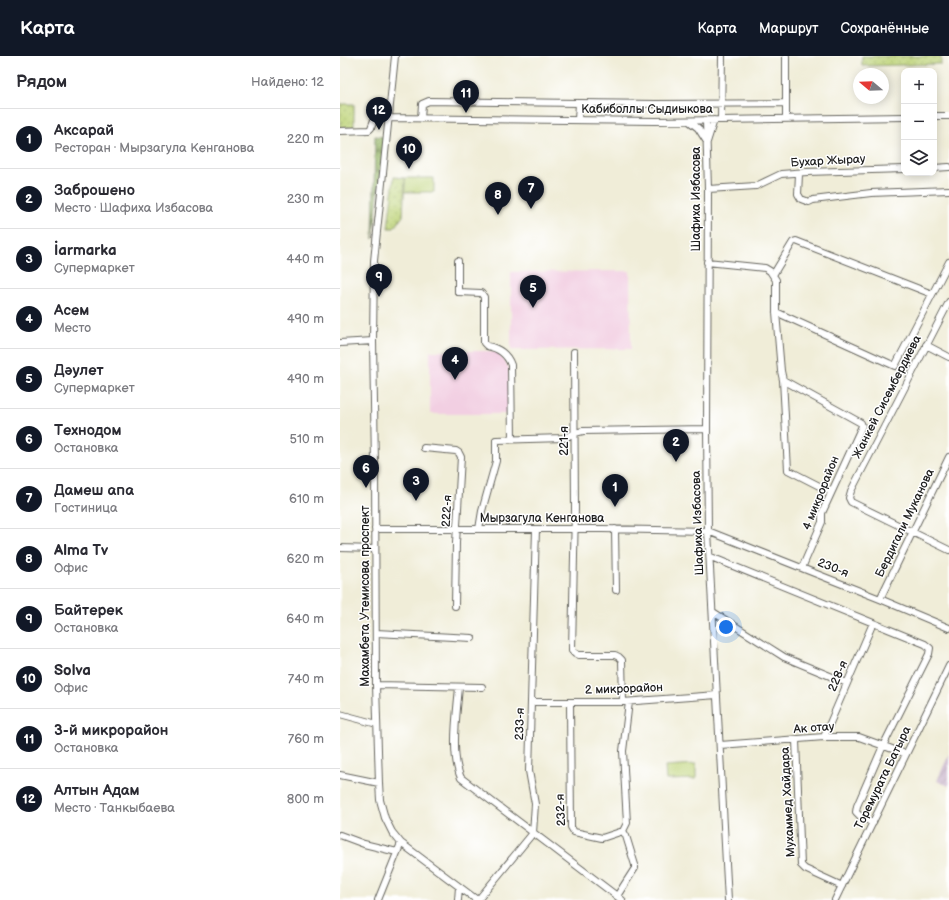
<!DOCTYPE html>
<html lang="ru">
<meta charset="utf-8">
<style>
body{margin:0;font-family:"Balsamiq Sans",sans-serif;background:#f7f7f7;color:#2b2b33}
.controls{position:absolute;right:12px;top:12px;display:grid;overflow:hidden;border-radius:8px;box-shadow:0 2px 10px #0003}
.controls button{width:36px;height:36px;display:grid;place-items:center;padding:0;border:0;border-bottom:1px solid #e1e1e2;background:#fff;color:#2b2b33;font:20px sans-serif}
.compass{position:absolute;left:513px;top:12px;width:36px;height:36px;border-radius:50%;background:#fff;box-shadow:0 2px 10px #0003;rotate:289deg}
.you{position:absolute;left:386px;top:571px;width:14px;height:14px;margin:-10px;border:3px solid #fff;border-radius:50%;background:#1a73e8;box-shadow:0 0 0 6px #1a73e833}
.badge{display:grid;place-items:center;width:26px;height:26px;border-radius:50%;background:#111827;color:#fff;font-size:13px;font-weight:700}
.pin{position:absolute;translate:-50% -33px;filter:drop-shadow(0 1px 2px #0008)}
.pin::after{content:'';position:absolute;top:21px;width:14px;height:12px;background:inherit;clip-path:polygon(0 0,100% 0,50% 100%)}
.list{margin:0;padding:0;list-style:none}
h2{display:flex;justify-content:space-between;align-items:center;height:52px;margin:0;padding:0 16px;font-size:17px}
h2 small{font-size:13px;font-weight:400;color:#7c7c81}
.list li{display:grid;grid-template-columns:26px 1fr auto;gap:12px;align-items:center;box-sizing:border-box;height:60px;padding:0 16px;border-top:1px solid #e1e1e2}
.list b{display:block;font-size:15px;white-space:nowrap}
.list p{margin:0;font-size:13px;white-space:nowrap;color:#7c7c81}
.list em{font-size:13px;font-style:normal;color:#7c7c81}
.icon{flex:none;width:22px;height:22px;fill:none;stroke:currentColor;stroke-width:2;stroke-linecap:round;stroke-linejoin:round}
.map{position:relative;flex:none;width:609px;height:844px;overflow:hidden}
header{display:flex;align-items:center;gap:24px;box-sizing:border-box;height:56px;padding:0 20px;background:#111827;color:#fff}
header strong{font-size:19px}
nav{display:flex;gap:22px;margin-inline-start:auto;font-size:14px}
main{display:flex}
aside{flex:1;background:#fff}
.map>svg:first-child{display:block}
.built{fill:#f2cfe2}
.industrial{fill:url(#industrial-furrows)}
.grass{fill:#bdd377;stroke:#6c784a}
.forest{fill:url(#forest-firs);stroke:#596842}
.park{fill:url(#park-dots);stroke:#6c784a}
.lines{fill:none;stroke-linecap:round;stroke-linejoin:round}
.minor-casing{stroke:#66655e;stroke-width:8}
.minor{stroke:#fff;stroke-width:6}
.labels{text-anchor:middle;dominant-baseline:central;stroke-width:3;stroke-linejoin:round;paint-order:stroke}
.street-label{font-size:12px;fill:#1c1c1c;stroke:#fff}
</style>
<header>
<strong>Карта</strong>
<nav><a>Карта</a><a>Маршрут</a><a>Сохранённые</a></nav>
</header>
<main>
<aside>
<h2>Рядом<small>Найдено: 12</small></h2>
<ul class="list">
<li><span class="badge">1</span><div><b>Аксарай</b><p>Ресторан · Мырзагула Кенганова</p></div><em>220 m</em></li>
<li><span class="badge">2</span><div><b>Заброшено</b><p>Место · Шафиха Избасова</p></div><em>230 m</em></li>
<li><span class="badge">3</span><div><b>İarmarka</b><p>Супермаркет</p></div><em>440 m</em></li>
<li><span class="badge">4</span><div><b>Асем</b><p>Место</p></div><em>490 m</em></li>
<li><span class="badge">5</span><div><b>Дәулет</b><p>Супермаркет</p></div><em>490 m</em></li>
<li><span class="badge">6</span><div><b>Технодом</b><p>Остановка</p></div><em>510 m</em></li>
<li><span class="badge">7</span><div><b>Дамеш апа</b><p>Гостиница</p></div><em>610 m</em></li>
<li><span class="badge">8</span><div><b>Alma Tv</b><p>Офис</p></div><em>620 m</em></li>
<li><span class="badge">9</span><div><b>Байтерек</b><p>Остановка</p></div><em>640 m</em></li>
<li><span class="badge">10</span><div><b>Solva</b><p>Офис</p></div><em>740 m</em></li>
<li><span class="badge">11</span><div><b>3-й микрорайон</b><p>Остановка</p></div><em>760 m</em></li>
<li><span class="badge">12</span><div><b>Алтын Адам</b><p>Место · Танкыбаева</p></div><em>800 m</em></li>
</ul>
</aside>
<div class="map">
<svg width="609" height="844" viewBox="0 0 609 844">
<defs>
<pattern id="industrial-furrows" width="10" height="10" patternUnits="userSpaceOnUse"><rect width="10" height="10" fill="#cfbdd0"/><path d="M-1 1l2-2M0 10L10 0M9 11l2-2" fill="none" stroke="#b1a2b2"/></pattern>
<pattern id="forest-firs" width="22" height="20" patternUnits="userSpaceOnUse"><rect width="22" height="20" fill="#96b568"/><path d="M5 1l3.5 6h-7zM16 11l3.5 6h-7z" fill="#7a9255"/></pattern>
<pattern id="park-dots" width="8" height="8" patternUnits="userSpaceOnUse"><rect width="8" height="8" fill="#bdd377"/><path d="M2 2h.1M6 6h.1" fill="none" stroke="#a2b566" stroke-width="1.8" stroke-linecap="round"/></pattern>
</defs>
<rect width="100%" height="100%" fill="#fff"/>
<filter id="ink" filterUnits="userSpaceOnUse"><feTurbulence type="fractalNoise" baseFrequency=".025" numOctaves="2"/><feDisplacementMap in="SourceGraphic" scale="8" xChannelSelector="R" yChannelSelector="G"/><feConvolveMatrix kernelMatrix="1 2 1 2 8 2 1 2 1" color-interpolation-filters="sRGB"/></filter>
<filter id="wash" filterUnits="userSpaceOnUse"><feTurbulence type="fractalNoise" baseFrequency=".012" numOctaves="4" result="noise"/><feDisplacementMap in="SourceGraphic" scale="16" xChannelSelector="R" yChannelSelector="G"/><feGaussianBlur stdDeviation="0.9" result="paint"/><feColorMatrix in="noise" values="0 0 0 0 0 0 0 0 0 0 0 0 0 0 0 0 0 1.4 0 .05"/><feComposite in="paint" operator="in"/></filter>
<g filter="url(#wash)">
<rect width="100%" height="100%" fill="#f0edd8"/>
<path class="built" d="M 290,215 L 291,293 L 171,294 L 171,216 Z
M 90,295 L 158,295 L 169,312 L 169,358 L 90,358 Z"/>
<path class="industrial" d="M 609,698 L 609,730 L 597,725 Z"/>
<path class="grass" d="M 65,122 L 94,122 L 94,136 L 65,136 Z
M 356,708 L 356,723 L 326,724 L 325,710 Z"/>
<path class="forest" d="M 35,80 L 45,81 L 33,183 Z"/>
<path class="park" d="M 522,0 L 601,0 L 601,8 L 522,10 Z
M 0,48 L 14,48 L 14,71 L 0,72 Z
M 54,121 L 65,122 L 63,160 L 54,172 L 48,172 Z"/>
</g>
<g filter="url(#ink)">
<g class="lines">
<defs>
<path id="minor" d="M 55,0 L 34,205 L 33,285 L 35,409 L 36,629 L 39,727 L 40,744 L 45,762 L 52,776 L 61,787 L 137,844
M 594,60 L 609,60
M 81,63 L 82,48 L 89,45 L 316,48 L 446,47
M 446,63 L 446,0
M 238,64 L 239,47
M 381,64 L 382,0
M 349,65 L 358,72 L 367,86 L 374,64
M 366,65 L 368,133 L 367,373 L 368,475 L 388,844
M 0,75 L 29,74 L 31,72 L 34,64 L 49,62 L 315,65 L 564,61
M 594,112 L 609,111
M 459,118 L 458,138 L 461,143 L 469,146 L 473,144 L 531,137 L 609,134
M 368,133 L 416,130 L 441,118 L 467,116 L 564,113
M 118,205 L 118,236 L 141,237 L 144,241 L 144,287 L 147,290 C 158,292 167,298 171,309 L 172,383
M 367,206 L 425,212 L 430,215 L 436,224 L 436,256 L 441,315 L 443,324 L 521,367 L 522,370 L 482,457 L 482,466 L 462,512
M 433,219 L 453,186 L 456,185 L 592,238
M 609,246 L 511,435 L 509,442 L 511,446 L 609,494
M 436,256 L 555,310 L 609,206
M 0,287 L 33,285
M 586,289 L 609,301
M 234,296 L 235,453 L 232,594 L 235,597 L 239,599 L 275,599 L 279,601 L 282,604 L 283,646
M 443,324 L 448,414 L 491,436
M 84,392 L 116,395 L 119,397 L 121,401 L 116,487 L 115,550
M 35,473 L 262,473 L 368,475 L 540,543 L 609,572
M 139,473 L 142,455 L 156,405 L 156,384 L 224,382 L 235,377 L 243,375 L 367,373
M 275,473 L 276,534
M 0,492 L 35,493
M 371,501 L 585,588 L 590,592 L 589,598 L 543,690 L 517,750 L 516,756 L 520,760 L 533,767
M 540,543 L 609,401
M 373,556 L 444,601 L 507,627
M 36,577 L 132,582
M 36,629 L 142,631
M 119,631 C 117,657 110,698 121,722 L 282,844
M 192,646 L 283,646 L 377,639
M 230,646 L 231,771 L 234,776 L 262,782 L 283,775 L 287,767 L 283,695 L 289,646
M 0,658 L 37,668
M 484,681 L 533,567
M 456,684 L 461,809 L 465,813 L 502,830
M 380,689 L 484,681 L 519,681 L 566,698
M 0,719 L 39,727
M 0,779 L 24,788 L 57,796
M 277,840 L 295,812 L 295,809 L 286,780 L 283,775
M 38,844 L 61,787
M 118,844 L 119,831
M 138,844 L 193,777 L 195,748 L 189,715 L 196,473
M 495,844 L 609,610"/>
</defs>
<use href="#minor" class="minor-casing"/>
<use href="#minor" class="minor"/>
</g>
</g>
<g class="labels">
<g class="street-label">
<text x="307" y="53">Кабиболлы Сыдиыкова</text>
<text transform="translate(488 105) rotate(-3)">Бухар Жырау</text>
<text transform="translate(356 143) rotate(-90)">Шафиха Избасова</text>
<text transform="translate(547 341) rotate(-63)">Жанкей Сисембердиева</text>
<text transform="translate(224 385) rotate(-90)">221-я</text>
<text transform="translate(481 437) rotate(-68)">4 микрорайон</text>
<text transform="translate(107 455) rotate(-87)">222-я</text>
<text x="202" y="462">Мырзагула Кенганова</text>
<text transform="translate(358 467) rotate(-92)">Шафиха Избасова</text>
<text transform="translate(565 467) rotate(-64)">Бердигали Муканова</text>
<text transform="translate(493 512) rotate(22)">230-я</text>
<text transform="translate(25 540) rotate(-90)">Махамбета Утемисова проспект</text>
<text transform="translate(498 620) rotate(-67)">228-я</text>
<text transform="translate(284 633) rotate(-2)">2 микрорайон</text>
<text transform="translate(180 668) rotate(-88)">233-я</text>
<text transform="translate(474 672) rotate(-4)">Ак отау</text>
<text transform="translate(543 722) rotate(-64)">Торемурата Батыра</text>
<text transform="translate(448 746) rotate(-93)">Мухаммед Хайдара</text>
<text transform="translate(221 754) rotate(-93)">232-я</text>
</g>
</g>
</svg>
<div class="controls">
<button>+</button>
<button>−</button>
<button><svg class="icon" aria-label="layers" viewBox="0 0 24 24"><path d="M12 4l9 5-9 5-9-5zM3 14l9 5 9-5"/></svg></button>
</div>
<svg class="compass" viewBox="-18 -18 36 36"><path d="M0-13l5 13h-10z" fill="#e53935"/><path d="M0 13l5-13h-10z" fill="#7c7c81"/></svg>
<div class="you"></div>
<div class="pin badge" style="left:275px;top:451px">1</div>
<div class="pin badge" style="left:336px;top:406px">2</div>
<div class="pin badge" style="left:76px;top:445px">3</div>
<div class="pin badge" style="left:115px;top:324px">4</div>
<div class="pin badge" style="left:193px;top:252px">5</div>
<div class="pin badge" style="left:26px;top:432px">6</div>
<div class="pin badge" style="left:191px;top:153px">7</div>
<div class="pin badge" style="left:158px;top:159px">8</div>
<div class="pin badge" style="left:39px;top:241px">9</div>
<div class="pin badge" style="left:69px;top:113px">10</div>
<div class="pin badge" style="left:126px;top:57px">11</div>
<div class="pin badge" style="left:39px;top:74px">12</div>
</div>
</main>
